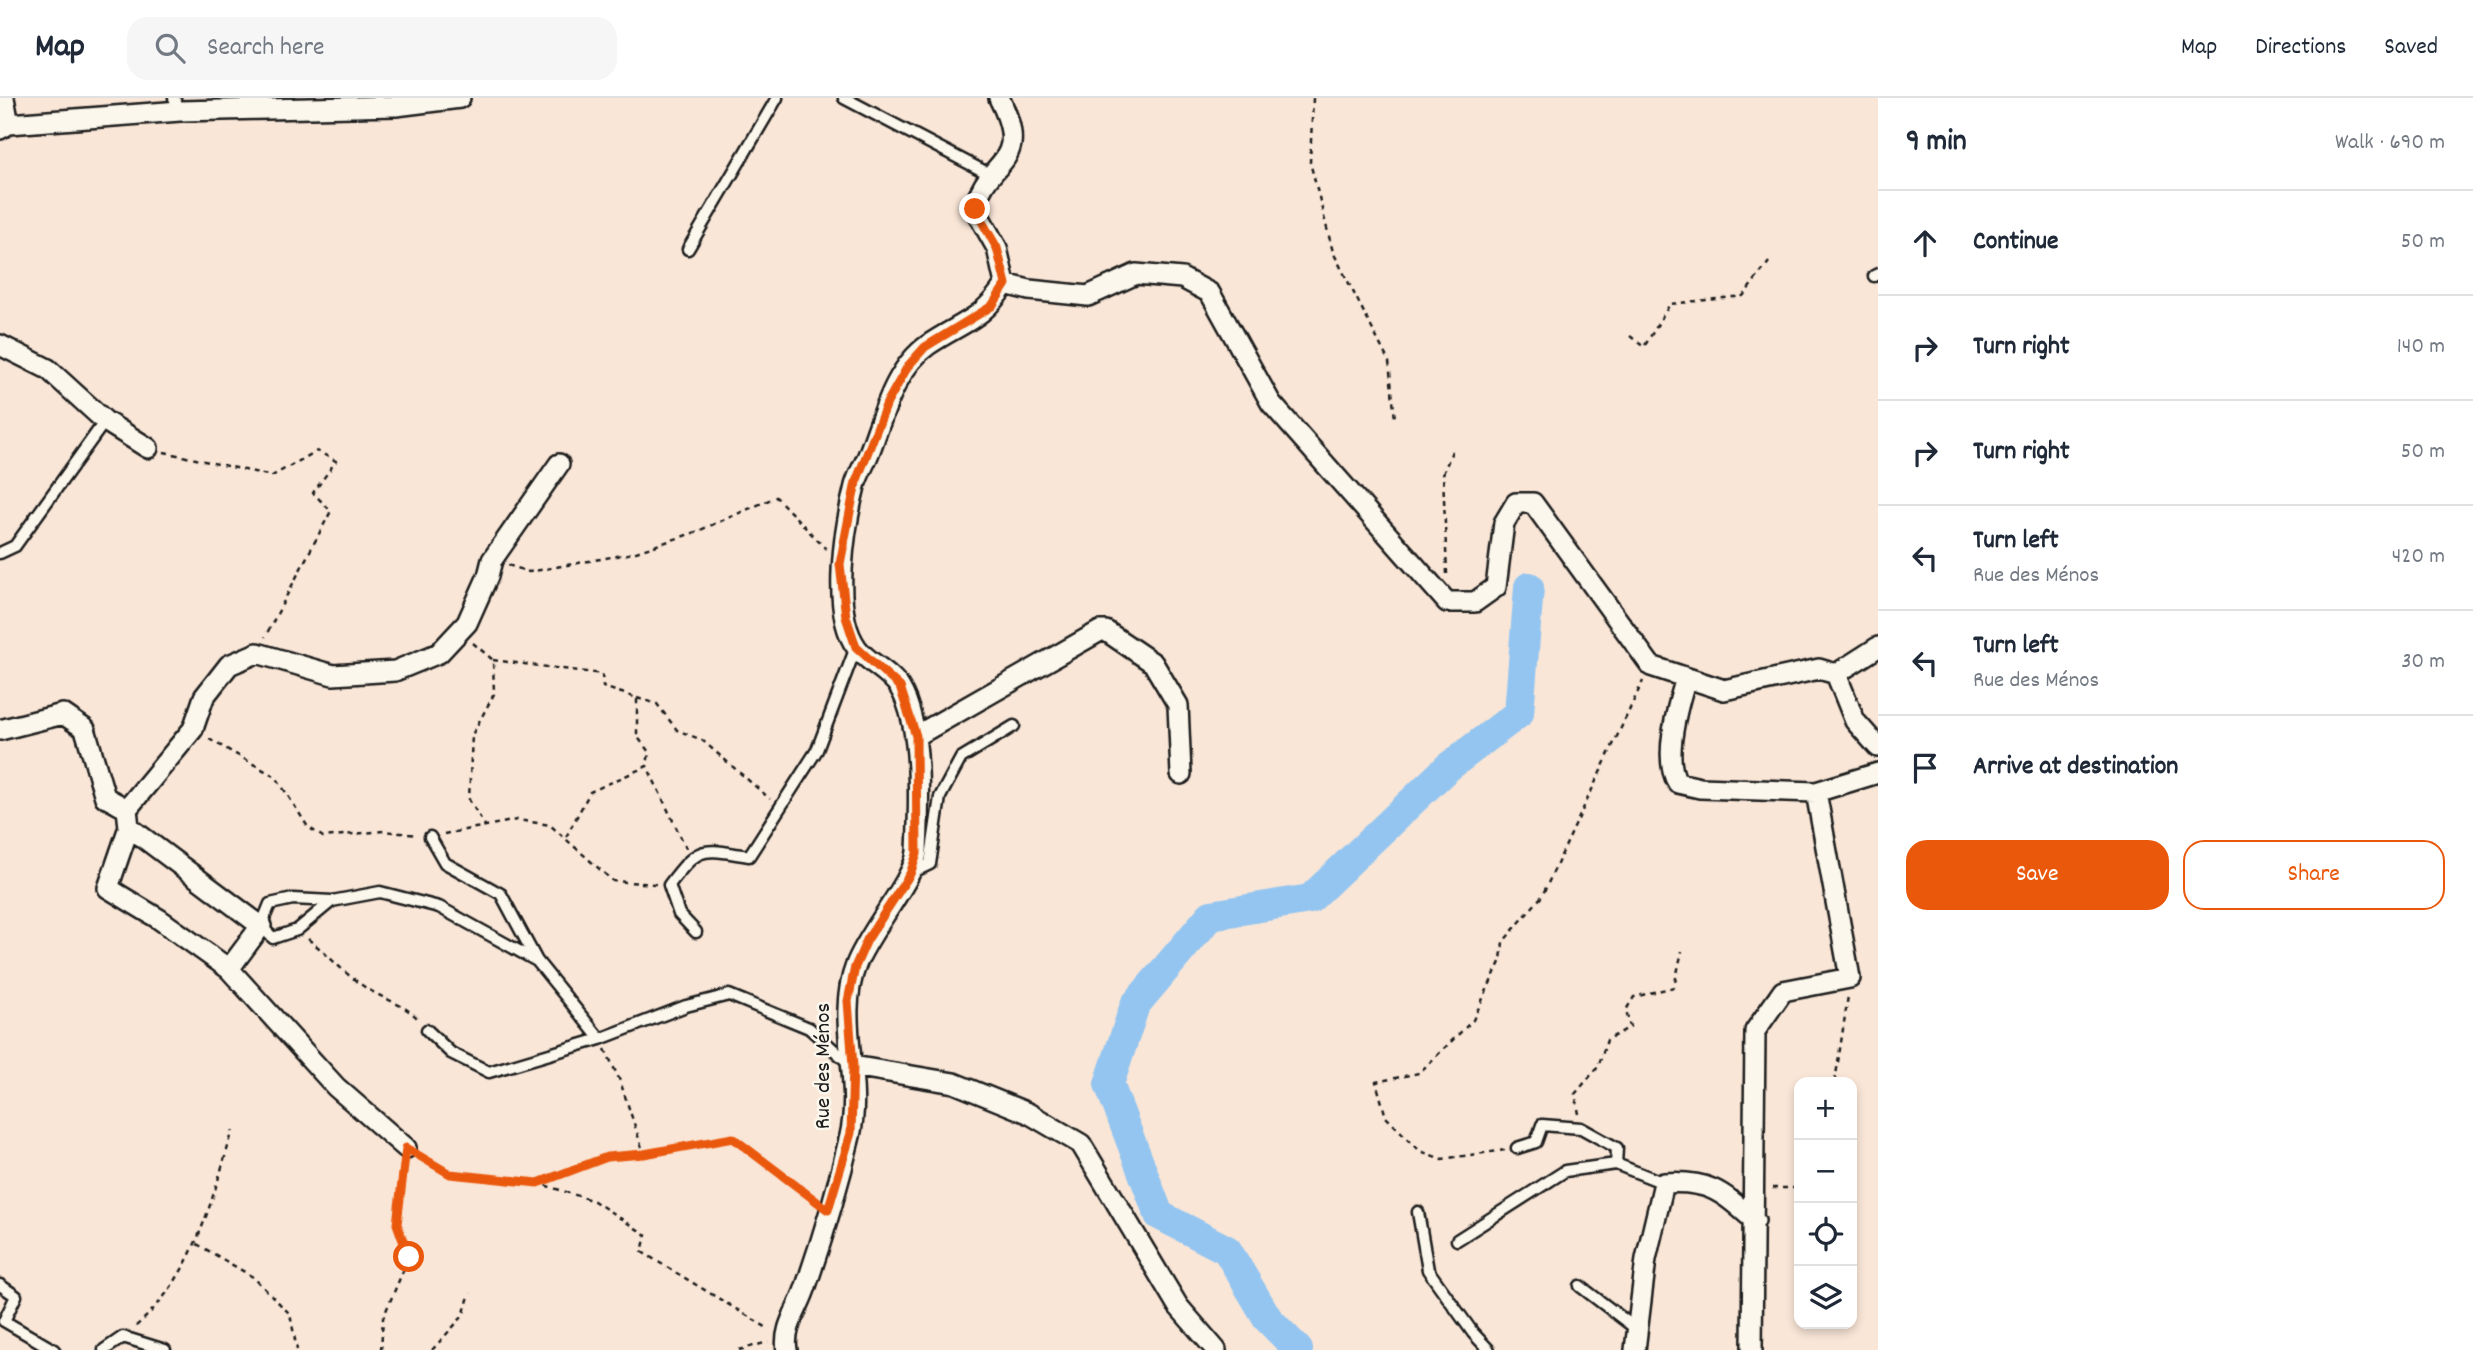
<!DOCTYPE html>
<meta charset="utf-8">
<style>
body{margin:0;font-family:Dekko,sans-serif;background:#f6f6f7;color:#1f2937}
.controls{position:absolute;right:21px;bottom:21px;display:grid;overflow:hidden;border-radius:14px;box-shadow:0 4px 10px #0003}
.controls button{width:63px;height:63px;display:grid;place-items:center;padding:0;border:0;border-bottom:2px solid #e0e1e3;background:#fff;color:#1f2937;font:35px sans-serif}
.stop{position:absolute;width:21px;height:21px;margin:-16px;border:5px solid #ea580c;border-radius:50%;background:#fff}
.stop.end{background:#ea580c;border-color:#fff;box-shadow:0 2px 7px #0008}
.list{margin:0;padding:0;list-style:none}
h2{display:flex;justify-content:space-between;align-items:center;height:91px;margin:0;padding:0 28px;font-size:30px}
h2 small{font-size:23px;font-weight:400;color:#747a83}
.list li{display:grid;grid-template-columns:46px 1fr auto;gap:21px;align-items:center;box-sizing:border-box;height:105px;padding:0 28px;border-top:2px solid #e0e1e3}
.list b{display:block;font-size:26px;white-space:nowrap}
.list p{margin:0;font-size:23px;white-space:nowrap;color:#747a83}
.list em{font-size:23px;font-style:normal;color:#747a83}
.actions{display:flex;gap:14px;padding:21px 28px}
.actions a{flex:1;padding:16px 0;border:2px solid #ea580c;border-radius:21px;text-align:center;font-size:24px;color:#ea580c}
.actions .main{background:#ea580c;color:#fff}
.icon{flex:none;width:38px;height:38px;fill:none;stroke:currentColor;stroke-width:2;stroke-linecap:round;stroke-linejoin:round}
.map{position:relative;flex:none;width:1878px;height:1252px;overflow:hidden}
header{display:flex;align-items:center;gap:42px;box-sizing:border-box;height:98px;padding:0 35px;background:#fff;border-bottom:2px solid #e0e1e3}
header strong{font-size:33px}
nav{display:flex;gap:38px;margin-inline-start:auto;font-size:24px}
.search{width:490px;height:63px;background:#f6f6f7;display:flex;align-items:center;gap:18px;box-sizing:border-box;padding:0 24px;border-radius:21px;color:#747a83;font-size:26px}
main{display:flex}
aside{flex:1;background:#fff}
.map>svg:first-child{display:block}
.lines{fill:none;stroke-linecap:round;stroke-linejoin:round}
.river{stroke:#94c5f0;stroke-width:30}
.lane-casing{stroke:#1c1c1c;stroke-width:15}
.street-casing{stroke:#1c1c1c;stroke-width:24}
.path{stroke:#1c1c1c;stroke-width:2.5;stroke-dasharray:5 5;stroke-linecap:butt}
.lane{stroke:#fbf7ec;stroke-width:10}
.street{stroke:#fbf7ec;stroke-width:19}
.route{stroke:#ea580c;stroke-width:9}
.labels{text-anchor:middle;dominant-baseline:central;stroke-width:5;stroke-linejoin:round;paint-order:stroke}
.street-label{font-size:23px;fill:#1c1c1c;stroke:#fbf7ec}
</style>
<header>
<strong>Map</strong>
<div class="search"><svg class="icon" aria-label="search" viewBox="0 0 24 24"><circle cx="10" cy="10" r="6"/><path d="M15 15l6 6"/></svg>Search here</div>
<nav><a>Map</a><a>Directions</a><a>Saved</a></nav>
</header>
<main>
<div class="map">
<svg width="1878" height="1252" viewBox="0 0 1878 1252">
<rect width="100%" height="100%" fill="#f9e6d7"/>
<filter id="ink" filterUnits="userSpaceOnUse"><feTurbulence type="fractalNoise" baseFrequency=".0143" numOctaves="2"/><feDisplacementMap in="SourceGraphic" scale="14" xChannelSelector="R" yChannelSelector="G"/><feConvolveMatrix kernelMatrix="1 2 1 2 8 2 1 2 1" color-interpolation-filters="sRGB"/></filter>
<g filter="url(#ink)">
<g class="lines">
<path class="river" d="M 1298,1252 L 1268,1221 L 1227,1152 L 1159,1117 L 1109,986 L 1135,907 L 1211,817 L 1310,801 L 1447,670 L 1519,615 L 1529,489"/>
<defs>
<path id="lane" d="M 174,0 L 180,13
M 844,0 L 993,78
M 688,151 L 777,0
M 1874,178 L 1878,176
M 0,455 L 15,448 L 105,323
M 430,739 L 445,765 L 501,796 L 537,863
M 911,775 L 930,766 L 940,699 L 961,660 L 1014,628
M 332,803 L 297,832 L 273,840 L 261,828 L 270,806 L 293,801 L 332,803 L 380,794 L 439,809 L 537,863 L 600,941
M 696,834 L 679,816 L 669,787 C 700,746 701,751 749,758 L 817,652 L 856,549
M 427,932 L 451,955 L 489,974 L 600,941 L 686,908 L 729,897 L 809,930 L 850,966
M 1517,1050 L 1536,1044 L 1542,1027 L 1581,1030 L 1617,1050 L 1616,1066
M 1418,1114 L 1428,1172 L 1473,1235 L 1489,1252
M 1457,1142 L 1565,1073 L 1616,1066 L 1664,1085
M 0,1187 L 16,1198 L 4,1223 L 54,1252
M 1580,1188 L 1639,1233
M 104,1252 L 123,1239 L 165,1252"/>
<path id="street" d="M 4,0 L 9,26
M 0,31 L 9,26 L 180,13 L 396,8 L 460,0
M 1005,186 L 1029,192 L 1088,198 L 1136,176 L 1182,180 L 1210,195 L 1271,305 L 1447,504 L 1475,504 L 1496,489 L 1504,425 L 1516,405 L 1533,405 L 1651,568 L 1724,592 L 1819,571 L 1836,576 L 1855,623 L 1878,649
M 0,247 L 48,271 L 105,323 L 148,350
M 1836,576 L 1878,549
M 1686,580 C 1678,606 1662,662 1678,685 L 1700,690 L 1816,694
M 0,632 L 63,616 L 85,631 L 105,699 L 127,711 L 129,729 L 261,828 L 229,871 L 336,989 L 406,1050
M 916,638 L 1100,533 L 1106,533 L 1153,565 L 1178,607 L 1181,676
M 127,711 L 193,631 L 204,599 L 229,567 L 257,555 L 333,577 L 395,573 L 439,555 L 467,525 L 488,478 L 492,462 L 559,366
M 129,729 L 108,790 L 159,821 L 229,871
M 853,968 L 954,985 L 1028,1015 L 1081,1046 L 1178,1208 L 1216,1252
M 787,1252 C 783,1230 798,1212 805,1191 C 822,1142 838,1089 850,1038 C 863,982 835,921 856,867 C 867,836 916,779 917,753 C 919,709 923,628 900,590 C 891,574 868,565 857,550 C 830,514 845,428 855,388 C 858,376 865,366 869,355 C 883,319 894,271 928,247 C 960,225 983,222 1005,186 L 997,150 L 975,111 C 985,59 1034,69 999,0
M 1635,1252 L 1646,1161 L 1664,1085 C 1710,1082 1722,1094 1755,1123
M 1752,1252 L 1755,933 L 1783,893 L 1850,880 L 1816,694 L 1878,675"/>
</defs>
<use href="#lane" class="lane-casing"/>
<use href="#street" class="street-casing"/>
<path class="path" d="M 1313,0 L 1310,64 L 1333,154 L 1389,264 L 1395,321
M 1630,238 L 1644,249 L 1670,206 L 1743,198 L 1769,164
M 164,354 L 272,378 L 317,353 L 336,363 L 313,395 L 331,413 L 265,539
M 508,467 L 529,474 L 633,455 L 696,434 L 776,399 L 826,451
M 1447,476 L 1443,376 L 1452,353
M 473,545 L 493,562 L 494,596 L 472,637 L 469,702 L 486,729
M 493,562 L 602,576 L 603,589 L 637,600 L 637,638 L 649,654 L 647,668
M 637,600 L 657,606 L 677,632 L 702,642 L 770,701
M 209,641 L 276,679 L 308,729 L 323,739 L 384,733 L 417,737
M 444,736 L 517,722 L 550,727 L 613,783 L 656,786
M 566,739 L 590,694 L 647,668 L 686,750
M 308,841 C 329,857 346,878 368,891 C 387,903 405,906 420,923
M 605,951 L 620,983 L 644,1056
M 1835,984 L 1848,898
M 1579,1016 L 1575,996 L 1598,969 L 1607,942 L 1630,929 L 1626,912 L 1634,899 L 1674,889 L 1682,853
M 1505,1052 L 1442,1061 L 1420,1053 L 1386,1019 L 1376,984 L 1419,975 L 1473,922 L 1501,862 L 1503,844 L 1542,798 L 1643,583
M 421,1059 L 450,1076 L 538,1085 L 594,1103 L 646,1137 L 642,1154 L 769,1231
M 540,1084 L 607,1059 L 644,1056 L 733,1040 L 815,1101
M 1772,1090 L 1799,1090
M 197,1146 L 253,1179 L 290,1216 L 297,1252
M 136,1228 C 195,1177 211,1104 233,1032
M 381,1252 L 383,1220 L 409,1159 L 397,1126 L 404,1068
M 432,1252 L 463,1218 L 470,1195
M 739,1252 L 768,1244"/>
<use href="#lane" class="lane"/>
<use href="#street" class="street"/>
</g>
</g>
<g class="lines" filter="url(#ink)">
<path class="route" d="M 409,1159 L 397,1126 L 406,1050 L 450,1076 L 538,1085 L 607,1059 L 644,1056 L 733,1040 L 828,1112 L 851,1035 L 853,968 L 848,903 L 855,869 L 867,842 L 910,776 L 917,756 L 916,638 L 900,589 L 856,549 L 846,519 L 840,466 L 850,414 L 856,384 L 887,305 L 908,268 L 925,249 L 992,208 L 1006,186 L 997,150 L 975,111"/>
</g>
<g class="labels">
<g class="street-label">
<text transform="translate(824 968) rotate(-90)">Rue des Ménos</text>
</g>
</g>
</svg>
<div class="controls">
<button>+</button>
<button>−</button>
<button><svg class="icon" aria-label="locate" viewBox="0 0 24 24"><circle cx="12" cy="12" r="6"/><path d="M12 2v4M12 18v4M2 12h4M18 12h4"/></svg></button>
<button><svg class="icon" aria-label="layers" viewBox="0 0 24 24"><path d="M12 4l9 5-9 5-9-5zM3 14l9 5 9-5"/></svg></button>
</div>
<div class="stop" style="left:409px;top:1159px"></div>
<div class="stop end" style="left:975px;top:111px"></div>
</div>
<aside>
<h2>9 min<small>Walk · 690 m</small></h2>
<ul class="list">
<li><svg class="icon" aria-label="ahead" viewBox="0 0 24 24"><path d="M12 20V5M6 11l6-6 6 6"/></svg><div><b>Continue</b></div><em>50 m</em></li>
<li><svg class="icon" aria-label="right" viewBox="0 0 24 24"><path d="M7 20v-9h11M14 6l5 5-5 5"/></svg><div><b>Turn right</b></div><em>140 m</em></li>
<li><svg class="icon" aria-label="right" viewBox="0 0 24 24"><path d="M7 20v-9h11M14 6l5 5-5 5"/></svg><div><b>Turn right</b></div><em>50 m</em></li>
<li><svg class="icon" aria-label="left" viewBox="0 0 24 24"><path d="M17 20v-9H6M10 6l-5 5 5 5"/></svg><div><b>Turn left</b><p>Rue des Ménos</p></div><em>420 m</em></li>
<li><svg class="icon" aria-label="left" viewBox="0 0 24 24"><path d="M17 20v-9H6M10 6l-5 5 5 5"/></svg><div><b>Turn left</b><p>Rue des Ménos</p></div><em>30 m</em></li>
<li><svg class="icon" aria-label="arrive" viewBox="0 0 24 24"><path d="M6 21V4h12l-3 4 3 4H6"/></svg><div><b>Arrive at destination</b></div></li>
</ul>
<div class="actions"><a class="main">Save</a><a>Share</a></div>
</aside>
</main>
